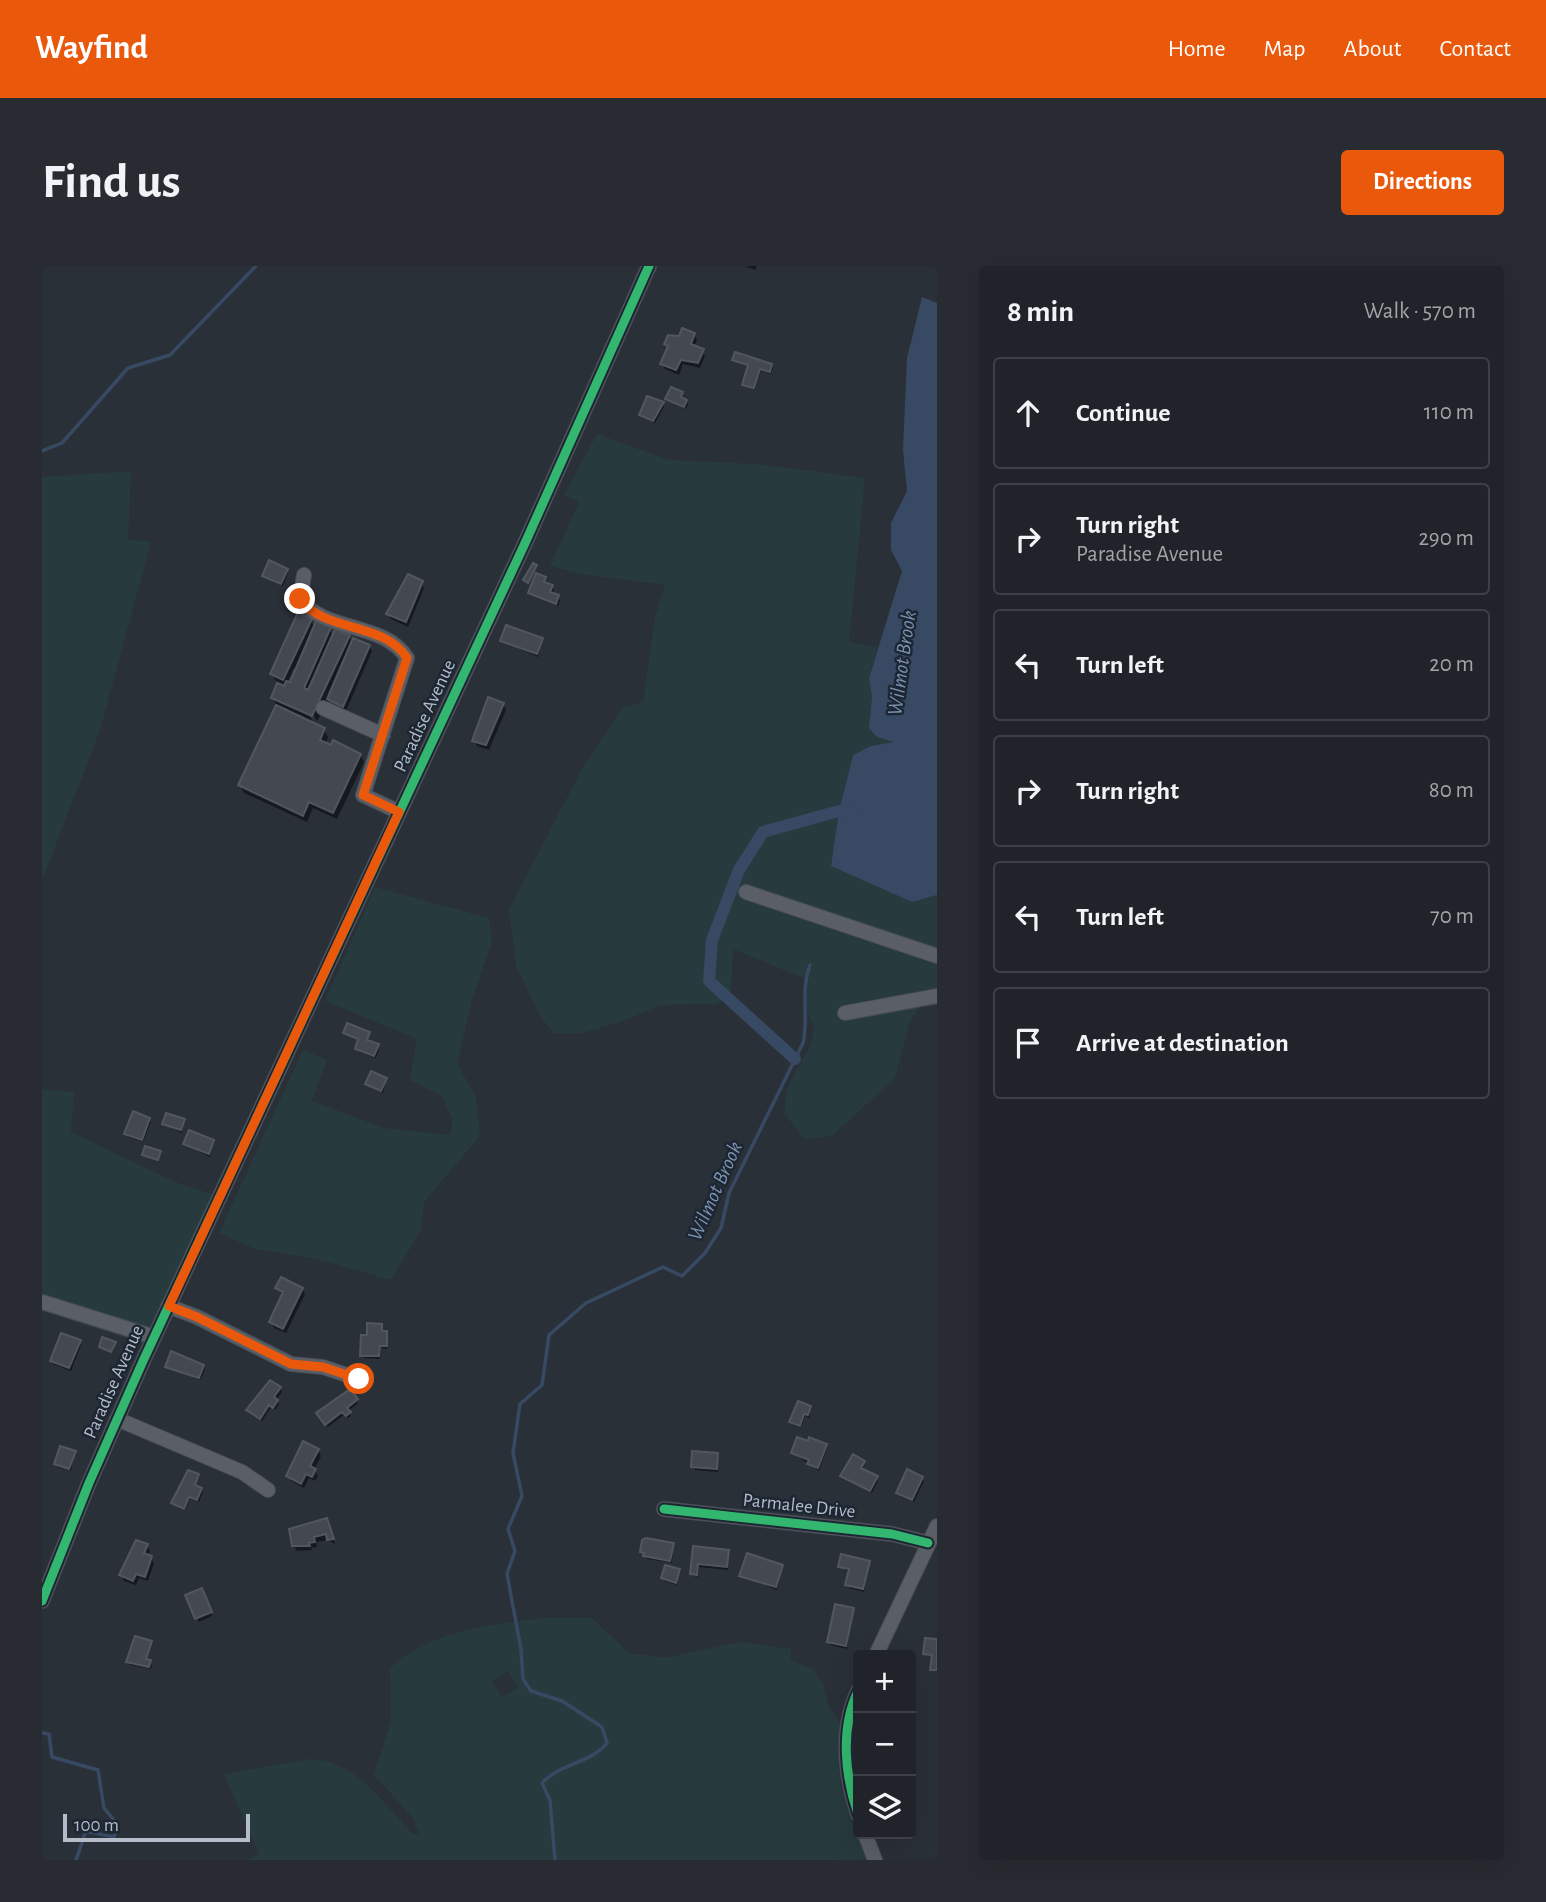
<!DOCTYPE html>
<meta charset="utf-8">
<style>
body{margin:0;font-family:"Alegreya Sans",sans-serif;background:#282c32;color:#f1f3f6}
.controls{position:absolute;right:21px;bottom:21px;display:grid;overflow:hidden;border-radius:7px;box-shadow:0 7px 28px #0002}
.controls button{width:63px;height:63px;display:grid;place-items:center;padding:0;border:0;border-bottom:2px solid #3d4147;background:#20242a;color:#f1f3f6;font:35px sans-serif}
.scale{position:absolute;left:21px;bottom:18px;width:187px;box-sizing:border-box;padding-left:7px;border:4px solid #b4bcc9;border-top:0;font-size:19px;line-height:24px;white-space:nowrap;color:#b4bcc9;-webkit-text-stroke:5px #1d2633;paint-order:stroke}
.stop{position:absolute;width:21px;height:21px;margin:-16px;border:5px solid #ea580c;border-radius:50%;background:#fff}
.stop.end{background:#ea580c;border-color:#fff;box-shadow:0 2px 7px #0008}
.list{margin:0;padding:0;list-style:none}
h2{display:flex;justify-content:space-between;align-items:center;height:91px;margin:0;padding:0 28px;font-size:30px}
h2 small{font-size:23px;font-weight:400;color:#a2a4a8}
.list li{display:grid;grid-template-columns:46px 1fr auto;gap:21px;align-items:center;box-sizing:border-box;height:112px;margin:0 14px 14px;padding:0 14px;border:2px solid #3d4147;border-radius:7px}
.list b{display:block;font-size:26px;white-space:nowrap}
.list p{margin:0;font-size:23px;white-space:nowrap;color:#a2a4a8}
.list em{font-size:23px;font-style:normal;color:#a2a4a8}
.icon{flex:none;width:38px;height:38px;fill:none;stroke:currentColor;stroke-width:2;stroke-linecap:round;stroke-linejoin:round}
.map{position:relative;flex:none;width:895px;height:1594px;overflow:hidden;border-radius:7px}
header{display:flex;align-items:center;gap:42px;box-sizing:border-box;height:98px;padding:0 35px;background:#ea580c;color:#fff}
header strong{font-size:33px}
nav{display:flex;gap:38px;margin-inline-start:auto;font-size:24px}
.intro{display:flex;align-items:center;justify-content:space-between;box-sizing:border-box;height:168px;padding:0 42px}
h1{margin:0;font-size:49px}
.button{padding:18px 32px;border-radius:7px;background:#ea580c;color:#fff;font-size:24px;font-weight:700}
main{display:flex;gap:42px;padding:0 42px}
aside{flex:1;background:#20242a;border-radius:7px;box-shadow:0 7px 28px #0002}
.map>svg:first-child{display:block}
.green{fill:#273a3e;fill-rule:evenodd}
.water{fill:#384963}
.shadow{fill:#0007;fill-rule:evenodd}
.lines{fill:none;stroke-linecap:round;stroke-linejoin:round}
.stream{stroke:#384963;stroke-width:3.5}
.canal{stroke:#384963;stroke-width:12}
.building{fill:#444950;stroke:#52575f;stroke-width:2}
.minor-casing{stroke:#484c53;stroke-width:16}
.minor{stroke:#5a5e66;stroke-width:14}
.cycleway-casing{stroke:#1d2633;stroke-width:13}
.cycleway{stroke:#33b770;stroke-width:9}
.route{stroke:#ea580c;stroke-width:9}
.labels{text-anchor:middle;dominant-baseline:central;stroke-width:5;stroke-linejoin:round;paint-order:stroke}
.street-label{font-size:19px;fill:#b4bcc9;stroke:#1d2633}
.water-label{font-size:21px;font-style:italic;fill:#7c92b1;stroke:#1d2633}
</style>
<header>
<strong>Wayfind</strong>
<nav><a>Home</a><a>Map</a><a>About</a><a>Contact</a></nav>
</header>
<div class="intro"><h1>Find us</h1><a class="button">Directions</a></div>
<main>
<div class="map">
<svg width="895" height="1594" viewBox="0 0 895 1594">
<rect width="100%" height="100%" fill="#2a3038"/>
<path class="green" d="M 555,168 L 627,194 L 714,198 L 823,212 L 807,376 L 835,381 L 827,412 L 830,431 L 827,462 L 854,476 L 829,480 L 811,489 L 797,545 L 789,600 L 870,636 L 895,629 L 895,728 L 885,730 L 868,755 L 853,812 L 790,870 L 762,873 L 742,847 L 745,822 L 769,778 L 772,761 L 764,742 L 766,714 L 691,683 L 689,730 L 674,738 L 619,739 L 579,756 L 539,767 L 512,768 L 498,750 L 474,700 L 467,643 L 540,503 L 581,441 L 601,436 L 613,351 L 623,319 L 544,309 L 508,300 L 537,236 L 522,229 Z
M 89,205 L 86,273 L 109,276 L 58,464 L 0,615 L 0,211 Z
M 333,621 L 447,652 L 450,676 L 430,734 L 415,798 L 434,830 L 438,870 L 382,936 L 379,964 L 349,1014 L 271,992 L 213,983 L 177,967 L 261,784 L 285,794 L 270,835 L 342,862 L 407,869 L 411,854 L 400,830 L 368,814 L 375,773 L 283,735 Z
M 0,823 L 32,826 L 29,866 L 133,916 L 172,929 L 102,1078 L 0,1045 Z
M 500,1352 L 550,1352 L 587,1387 L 623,1392 L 697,1376 L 749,1383 L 748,1395 L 770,1402 L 781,1418 L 787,1441 L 797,1455 L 799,1518 L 825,1594 L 205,1594 L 217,1588 L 182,1508 L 267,1493 C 312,1492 342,1538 370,1567 L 377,1569 L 371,1552 L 332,1509 L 349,1454 L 348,1402 C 394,1363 442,1360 500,1352 ZM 466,1406 L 476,1422 L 460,1431 L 450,1415 Z"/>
<path class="water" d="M 880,31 L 895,37 L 895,629 L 870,636 L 789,600 L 797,545 L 811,489 L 829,480 L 852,476 L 835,471 L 827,462 L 830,431 L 827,412 L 860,305 L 849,284 L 849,257 L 865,225 L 861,184 L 865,92 Z"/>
<path class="shadow" d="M 703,0 L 715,0 L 713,4 Z
M 632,69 L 638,72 L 652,69 L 655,74 L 652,81 L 663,90 L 658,102 L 641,98 L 637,109 L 623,103 L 620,98 L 626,83 L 624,78 Z
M 692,94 L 729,99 L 731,102 L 729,108 L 719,105 L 713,124 L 702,118 L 707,101 Z
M 640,128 L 646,138 L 644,143 L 625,133 Z
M 621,138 L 622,141 L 613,157 L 601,152 L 599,149 Z
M 244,304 L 246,307 L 241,320 L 222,310 Z
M 503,312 L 504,318 L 512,323 L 510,329 L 518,334 L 516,340 L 488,327 Z
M 379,316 L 382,322 L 366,361 L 349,353 L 346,348 Z
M 268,354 L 273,362 L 287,363 L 292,371 L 294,365 L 307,371 L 311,377 L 327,380 L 330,385 L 304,445 L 287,434 L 275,455 L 267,442 L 264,444 L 273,459 L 282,464 L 286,471 L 283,479 L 318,489 L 322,496 L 295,553 L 271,542 L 265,556 L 202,527 L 198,519 L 235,440 L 231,432 L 244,419 L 233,414 L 230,408 ZM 251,403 L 255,404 L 248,418 L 245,417 Z
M 500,374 L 496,391 L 460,375 Z
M 461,438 L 464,444 L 447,484 L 435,480 L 432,475 Z
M 303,767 L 327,767 L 326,776 L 337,783 L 334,792 L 317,786 L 317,775 Z
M 344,813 L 341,827 L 325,818 Z
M 107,853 L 109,856 L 101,876 L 86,871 L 84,868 Z
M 141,854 L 140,867 L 122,858 Z
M 171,875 L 168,891 L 143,878 Z
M 235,1022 L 260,1023 L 263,1028 L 244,1067 L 232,1062 L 229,1056 L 242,1029 Z
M 339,1060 L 341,1067 L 346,1070 L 345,1083 L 339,1082 L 338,1093 L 321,1092 L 320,1089 L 327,1071 Z
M 37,1076 L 39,1079 L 29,1105 L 11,1098 L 9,1094 Z
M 125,1100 L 161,1100 L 163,1104 L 158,1114 Z
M 238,1122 L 240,1126 L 234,1134 L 237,1138 L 233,1144 L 229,1141 L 220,1155 L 208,1148 L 207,1145 Z
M 308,1125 L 316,1137 L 306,1145 L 309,1150 L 306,1152 L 303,1148 L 286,1161 L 278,1151 Z
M 768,1141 L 768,1152 L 763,1150 L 759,1162 L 751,1159 L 749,1156 Z
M 783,1179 L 785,1182 L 777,1205 L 751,1187 Z
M 276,1184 L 279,1190 L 272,1204 L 276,1210 L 273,1215 L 267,1212 L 262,1222 L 249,1215 L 246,1210 Z
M 32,1187 L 29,1205 L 15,1201 L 14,1198 Z
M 675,1188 L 676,1206 L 653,1204 L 651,1201 Z
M 823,1198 L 821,1204 L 836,1215 L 830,1227 L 800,1210 L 817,1210 Z
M 156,1210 L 154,1221 L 161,1226 L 157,1236 L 148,1233 L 143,1245 L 133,1240 L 131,1237 Z
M 880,1212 L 882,1215 L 872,1236 L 857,1230 L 856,1226 Z
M 287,1259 L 293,1278 L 286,1274 L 274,1276 L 275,1281 L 269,1282 L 270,1284 L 255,1285 L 252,1280 Z
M 631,1278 L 630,1297 L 605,1293 L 599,1286 Z
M 105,1280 L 108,1285 L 106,1290 L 112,1297 L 106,1315 L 97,1312 L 94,1319 L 82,1315 L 79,1309 Z
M 652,1282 L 686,1286 L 686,1304 L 657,1301 L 656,1311 L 651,1310 Z
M 827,1296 L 822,1326 L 807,1322 L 808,1306 L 798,1301 Z
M 740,1300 L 735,1324 L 699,1309 Z
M 637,1305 L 635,1319 L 622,1315 L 621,1312 Z
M 161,1327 L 170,1350 L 157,1356 L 145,1330 Z
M 811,1344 L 805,1383 L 789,1379 L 787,1376 Z
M 108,1377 L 105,1395 L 110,1399 L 109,1403 L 88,1399 L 86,1396 Z"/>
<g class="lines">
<path class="stream" d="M 0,185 L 20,177 L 86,102 L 128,89 L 214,0
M 0,1467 L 7,1468 L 10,1491 L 56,1504 L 62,1542 L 76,1559 L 72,1571 L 44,1565 L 34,1594
M 513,1594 L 508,1534 L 500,1517 C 520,1496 548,1498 565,1477 L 560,1461 L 520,1435 L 489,1425 L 481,1413 L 479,1383 L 465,1308 L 473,1285 L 466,1263 L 480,1230 L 471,1187 L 478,1138 L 500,1119 L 507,1069 L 544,1037 L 621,1001 L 640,1010 L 663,987 L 679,962 L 687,927 L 761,777 C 767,750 758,726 768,699"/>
<path class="canal" d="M 753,793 L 667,715 L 670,674 L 697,604 L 721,566 L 797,545 L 813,546"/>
</g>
<path class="building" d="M 640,62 L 653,67 L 649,78 L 662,83 L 656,97 L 639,94 L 634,104 L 618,98 L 626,80 L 622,78 L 626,69 L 637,70 Z
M 693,86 L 730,98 L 728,106 L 718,103 L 712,122 L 700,119 L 706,99 L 690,94 Z
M 629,121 L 641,126 L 639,131 L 645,134 L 642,141 L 623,133 Z
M 605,130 L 622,136 L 611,155 L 597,149 Z
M 227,294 L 246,303 L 239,318 L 220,310 Z
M 491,297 L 495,299 L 486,317 L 481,314 Z
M 494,307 L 504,311 L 502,316 L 511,319 L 508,326 L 517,329 L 514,338 L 486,327 Z
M 366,308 L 381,315 L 364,356 L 344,348 Z
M 256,346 L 270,353 L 241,414 L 228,408 Z
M 274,355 L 289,361 L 262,422 L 266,424 L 293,363 L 308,369 L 270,450 L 229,432 L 235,417 L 242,420 L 244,415 L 248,416 Z
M 464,359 L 501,372 L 495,388 L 458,375 Z
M 311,372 L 328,379 L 301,441 L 285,433 Z
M 446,431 L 462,437 L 444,479 L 430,475 Z
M 234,439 L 283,462 L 278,474 L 289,479 L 291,474 L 319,488 L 291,547 L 267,536 L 261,550 L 196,519 Z
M 305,757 L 328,766 L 325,774 L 337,778 L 332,790 L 313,783 L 316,773 L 301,767 Z
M 329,805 L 345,812 L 339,825 L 323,818 Z
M 91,845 L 108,852 L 100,874 L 82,868 Z
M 124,847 L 143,853 L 139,864 L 120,858 Z
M 147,864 L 172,874 L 167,888 L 141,878 Z
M 103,880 L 119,885 L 116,894 L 100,889 Z
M 239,1011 L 261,1022 L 241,1063 L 227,1056 L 241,1026 L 233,1022 Z
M 325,1057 L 340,1058 L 340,1065 L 345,1065 L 345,1080 L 338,1080 L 337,1090 L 318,1090 L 319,1069 L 325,1069 Z
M 19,1067 L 39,1074 L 27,1102 L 8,1095 Z
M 60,1071 L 74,1076 L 69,1086 L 57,1081 Z
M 129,1085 L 162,1099 L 157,1112 L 123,1101 Z
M 228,1114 L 239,1121 L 232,1131 L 236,1134 L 231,1142 L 227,1139 L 218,1153 L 204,1144 Z
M 308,1123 L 316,1133 L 305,1142 L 309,1146 L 304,1150 L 300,1146 L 283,1159 L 274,1147 Z
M 756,1135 L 769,1140 L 766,1149 L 762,1148 L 758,1160 L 747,1156 Z
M 755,1171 L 766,1175 L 767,1171 L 785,1178 L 776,1202 L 765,1198 L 767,1194 L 749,1187 Z
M 261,1175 L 277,1183 L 268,1200 L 274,1203 L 270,1211 L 264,1208 L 259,1218 L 244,1210 Z
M 18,1180 L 34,1185 L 27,1203 L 12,1198 Z
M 650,1185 L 676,1187 L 675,1203 L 649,1201 Z
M 811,1188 L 823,1195 L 819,1202 L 836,1210 L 828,1225 L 798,1210 Z
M 865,1203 L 881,1211 L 870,1234 L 854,1227 Z
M 146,1204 L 157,1208 L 153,1219 L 160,1222 L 155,1234 L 147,1231 L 142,1243 L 129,1237 Z
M 285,1252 L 292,1273 L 285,1274 L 284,1268 L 272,1271 L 273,1276 L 267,1277 L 268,1280 L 250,1280 L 247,1263 Z
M 604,1272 L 632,1277 L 628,1295 L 601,1290 L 602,1287 L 598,1286 L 600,1274 Z
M 94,1274 L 106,1278 L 102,1287 L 110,1290 L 103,1311 L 94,1308 L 91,1315 L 77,1309 Z
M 651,1280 L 687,1284 L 685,1301 L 656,1298 L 655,1309 L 648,1308 Z
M 705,1287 L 741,1299 L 734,1321 L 697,1310 Z
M 799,1288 L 828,1295 L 821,1323 L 803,1319 L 807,1303 L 796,1301 Z
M 623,1299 L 638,1303 L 634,1317 L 619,1312 Z
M 160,1322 L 170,1346 L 153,1353 L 143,1329 Z
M 793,1338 L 812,1342 L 804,1380 L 785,1376 Z
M 93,1370 L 110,1375 L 104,1393 L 109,1394 L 107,1401 L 84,1396 Z
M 883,1372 L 895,1373 L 895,1404 L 888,1404 L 890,1389 L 881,1388 Z"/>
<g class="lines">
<defs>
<path id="minor" d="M 262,309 L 258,333 C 283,367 341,355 365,392 L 321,529 L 357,546
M 281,442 L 341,469
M 704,626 L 895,690
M 803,747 L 895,730
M 0,1036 L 112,1071
M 126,1040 L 155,1051 L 249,1098 L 281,1101 L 317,1113
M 75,1153 L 200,1206 L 226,1224
M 622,1243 L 850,1268 L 886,1277
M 0,1335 L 47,1217 L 101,1095 L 484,275 L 607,0
M 834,1389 L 895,1260
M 816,1425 C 798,1462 803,1511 816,1548
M 823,1568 L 833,1594"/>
</defs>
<use href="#minor" class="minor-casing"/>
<use href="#minor" class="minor"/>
<defs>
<path id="cycleway" d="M 622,1243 L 850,1268 L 886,1277
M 0,1335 L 47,1217 L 101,1095 L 484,275 L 607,0
M 816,1425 C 798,1462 803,1511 816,1548"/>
</defs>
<use href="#cycleway" class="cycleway-casing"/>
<use href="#cycleway" class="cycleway"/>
</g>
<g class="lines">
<path class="route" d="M 258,333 C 283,367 341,355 365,392 L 321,529 L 357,546 L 127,1040 L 155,1051 L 249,1098 L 281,1101 L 317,1113"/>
</g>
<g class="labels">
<g class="street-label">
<text transform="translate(383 450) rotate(-65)">Paradise Avenue</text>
<text transform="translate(72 1116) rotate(-66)">Paradise Avenue</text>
<text transform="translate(757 1240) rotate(6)">Parmalee Drive</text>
</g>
<g class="water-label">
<text transform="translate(860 397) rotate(-82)">Wilmot Brook</text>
<text transform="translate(673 925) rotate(-66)">Wilmot Brook</text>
</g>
</g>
</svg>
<div class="controls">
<button>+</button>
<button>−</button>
<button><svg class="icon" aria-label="layers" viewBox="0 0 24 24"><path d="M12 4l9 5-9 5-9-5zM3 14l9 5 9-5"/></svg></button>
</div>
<div class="scale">100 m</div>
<div class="stop" style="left:317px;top:1113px"></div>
<div class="stop end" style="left:258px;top:333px"></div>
</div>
<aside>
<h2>8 min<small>Walk · 570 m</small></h2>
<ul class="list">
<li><svg class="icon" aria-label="ahead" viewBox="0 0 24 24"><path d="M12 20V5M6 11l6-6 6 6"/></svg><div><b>Continue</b></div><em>110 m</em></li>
<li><svg class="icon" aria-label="right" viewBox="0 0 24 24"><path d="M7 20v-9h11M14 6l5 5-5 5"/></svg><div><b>Turn right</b><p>Paradise Avenue</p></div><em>290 m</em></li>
<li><svg class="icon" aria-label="left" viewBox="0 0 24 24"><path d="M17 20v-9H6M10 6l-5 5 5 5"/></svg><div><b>Turn left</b></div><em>20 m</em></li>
<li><svg class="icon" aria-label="right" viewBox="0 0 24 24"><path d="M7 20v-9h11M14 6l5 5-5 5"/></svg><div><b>Turn right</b></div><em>80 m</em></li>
<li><svg class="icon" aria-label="left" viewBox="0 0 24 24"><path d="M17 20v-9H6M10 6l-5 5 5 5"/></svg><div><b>Turn left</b></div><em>70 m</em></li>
<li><svg class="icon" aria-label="arrive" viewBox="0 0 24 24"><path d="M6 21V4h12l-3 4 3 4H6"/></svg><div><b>Arrive at destination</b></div></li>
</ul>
</aside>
</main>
